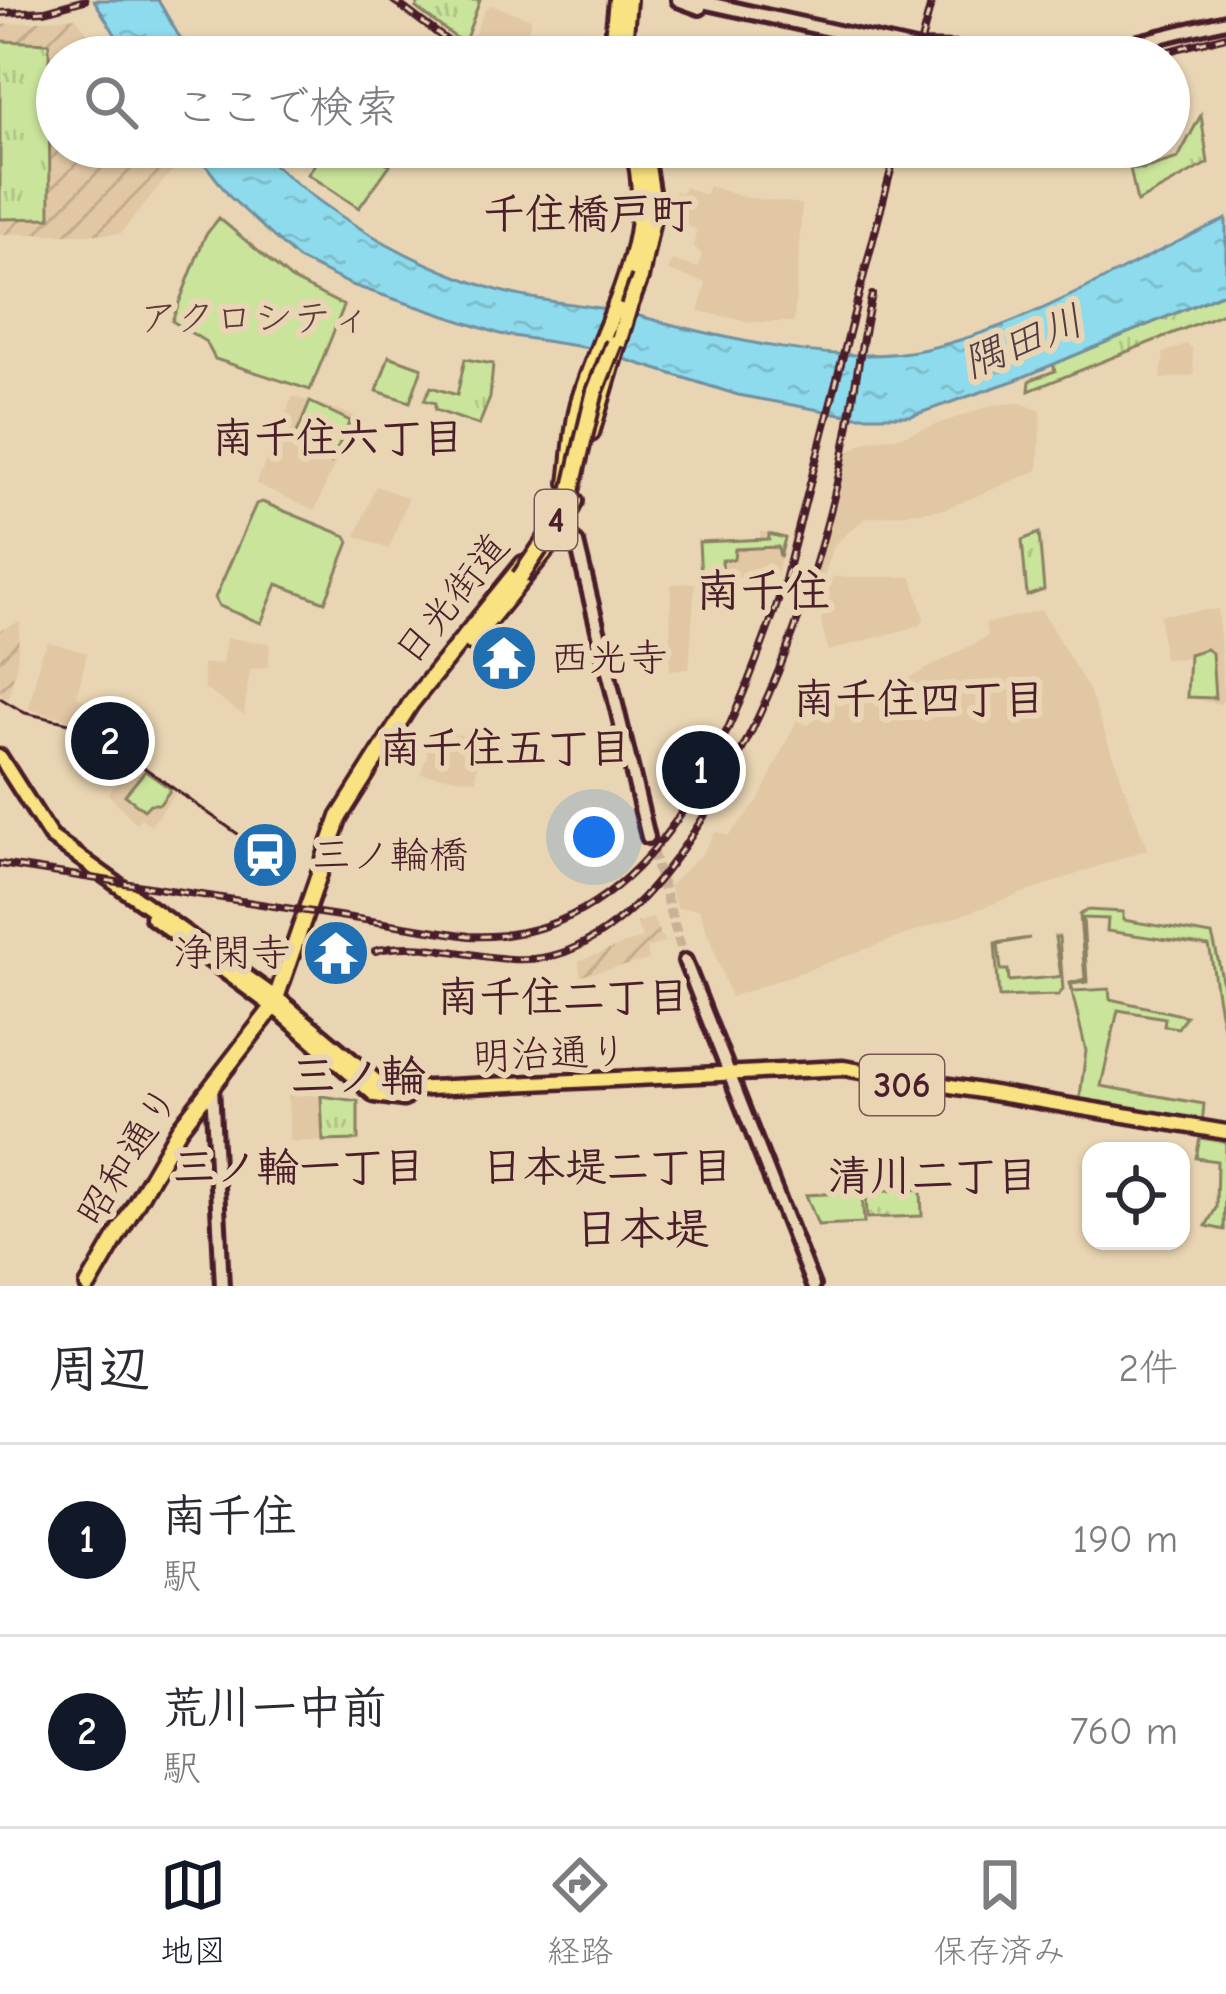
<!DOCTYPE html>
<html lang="ja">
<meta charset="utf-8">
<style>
body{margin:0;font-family:"Comic Neue","Klee One",sans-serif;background:#f7f7f7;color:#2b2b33}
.controls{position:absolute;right:36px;bottom:36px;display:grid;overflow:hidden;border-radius:24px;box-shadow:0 3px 9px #0004}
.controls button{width:108px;height:108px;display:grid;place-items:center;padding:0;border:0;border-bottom:3px solid #e1e1e2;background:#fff;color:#2b2b33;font:60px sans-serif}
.you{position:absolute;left:594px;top:837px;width:42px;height:42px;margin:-30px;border:9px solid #fff;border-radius:50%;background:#1a73e8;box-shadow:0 0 0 18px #1a73e833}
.badge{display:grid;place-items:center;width:78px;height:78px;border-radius:50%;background:#111827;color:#fff;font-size:39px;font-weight:700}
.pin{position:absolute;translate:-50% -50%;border:6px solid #fff;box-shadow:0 3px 12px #0006}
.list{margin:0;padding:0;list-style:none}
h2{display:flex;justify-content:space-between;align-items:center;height:156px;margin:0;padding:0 48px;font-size:51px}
h2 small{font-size:39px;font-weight:400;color:#7c7c81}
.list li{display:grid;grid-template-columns:78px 1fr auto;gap:36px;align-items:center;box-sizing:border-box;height:192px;padding:0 48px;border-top:3px solid #e1e1e2}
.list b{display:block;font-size:45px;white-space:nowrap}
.list p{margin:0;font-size:39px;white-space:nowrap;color:#7c7c81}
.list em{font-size:39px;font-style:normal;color:#7c7c81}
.icon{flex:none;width:66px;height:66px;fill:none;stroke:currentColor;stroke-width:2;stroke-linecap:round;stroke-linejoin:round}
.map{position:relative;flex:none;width:1226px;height:1286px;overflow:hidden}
.search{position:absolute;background:#fff;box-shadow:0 3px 9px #0004;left:36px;right:36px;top:36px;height:132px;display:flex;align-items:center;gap:30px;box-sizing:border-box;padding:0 42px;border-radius:66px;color:#7c7c81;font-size:45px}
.sheet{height:540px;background:#fff}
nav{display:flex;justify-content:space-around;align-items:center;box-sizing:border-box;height:168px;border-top:3px solid #e1e1e2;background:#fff;font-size:33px;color:#7c7c81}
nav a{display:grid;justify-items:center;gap:6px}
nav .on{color:#111827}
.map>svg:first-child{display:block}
.built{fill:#e1c7a4}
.industrial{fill:url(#industrial-furrows)}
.green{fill:#cae49b;stroke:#8a8263;stroke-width:3}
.park{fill:url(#park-tufts);stroke:#8a8263;stroke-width:3}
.water{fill:url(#water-ripples);stroke:#72909f;stroke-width:3}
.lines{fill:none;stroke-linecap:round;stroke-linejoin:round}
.secondary-tunnel{stroke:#c9b198;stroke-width:10;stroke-dasharray:10 5;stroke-linecap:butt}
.secondary-casing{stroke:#4a1f2b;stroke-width:20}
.primary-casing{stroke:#4a1f2b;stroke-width:21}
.trunk-casing{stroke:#4a1f2b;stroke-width:22}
.secondary{stroke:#e9d5b3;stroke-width:10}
.primary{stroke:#f8e281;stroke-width:12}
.trunk{stroke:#f8e281;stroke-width:14}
.tram{stroke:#4a1f2b;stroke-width:3}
.rail-casing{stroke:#4a1f2b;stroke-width:8}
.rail{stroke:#e9d5b3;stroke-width:3;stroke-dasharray:9;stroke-linecap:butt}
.trunk-bridge-casing{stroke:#4a1f2b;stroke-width:22;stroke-linecap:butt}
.trunk-bridge{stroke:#f8e281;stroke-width:14}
.labels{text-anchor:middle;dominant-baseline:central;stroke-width:12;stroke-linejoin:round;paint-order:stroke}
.shield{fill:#e9d5b3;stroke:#7a5654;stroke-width:3}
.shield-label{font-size:36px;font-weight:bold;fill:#4a1f2b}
.park-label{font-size:39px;fill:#5d3d3c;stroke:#e9d5b3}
.street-label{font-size:39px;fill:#4a1f2b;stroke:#e9d5b3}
.poi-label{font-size:39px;fill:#4a1f2b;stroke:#e9d5b3;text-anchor:start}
.neighbourhood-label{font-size:42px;font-weight:bold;fill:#4a1f2b;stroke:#e9d5b3}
.water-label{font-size:42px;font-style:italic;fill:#543b48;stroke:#e9d5b3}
.quarter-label{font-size:45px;font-weight:bold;fill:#4a1f2b;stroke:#e9d5b3}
</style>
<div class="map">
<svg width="1226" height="1286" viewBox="0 0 1226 1286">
<defs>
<pattern id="industrial-furrows" width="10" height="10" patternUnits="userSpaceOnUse" patternTransform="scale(3)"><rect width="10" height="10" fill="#e1c7a4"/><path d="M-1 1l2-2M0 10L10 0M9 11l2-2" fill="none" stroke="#c3aa8d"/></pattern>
<pattern id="park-tufts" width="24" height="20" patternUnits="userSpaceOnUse" patternTransform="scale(3)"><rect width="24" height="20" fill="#cae49b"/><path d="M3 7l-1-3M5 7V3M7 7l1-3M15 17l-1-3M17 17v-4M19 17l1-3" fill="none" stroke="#afc386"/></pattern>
<pattern id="water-ripples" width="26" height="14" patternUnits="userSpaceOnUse" patternTransform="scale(3)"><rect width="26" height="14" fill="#8ddbec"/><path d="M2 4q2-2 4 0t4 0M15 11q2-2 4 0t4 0" fill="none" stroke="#7bbccb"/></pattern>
</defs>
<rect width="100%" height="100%" fill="#e9d5b3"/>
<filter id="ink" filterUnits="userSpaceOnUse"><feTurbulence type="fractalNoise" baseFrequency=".00833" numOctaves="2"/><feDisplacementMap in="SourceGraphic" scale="24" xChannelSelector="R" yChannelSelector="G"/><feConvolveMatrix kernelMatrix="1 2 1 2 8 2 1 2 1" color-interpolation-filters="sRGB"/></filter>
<g filter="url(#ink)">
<path class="built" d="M 492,5 L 531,19 L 528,33 L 535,36 L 528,57 L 482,57 L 469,49 L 485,9 Z
M 709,186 L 743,197 L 802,204 L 794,322 L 749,322 L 699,311 L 706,283 L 668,271 L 672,260 L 698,268 L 702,255 L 694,246 L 696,229 L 666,219 L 675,191 L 682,193 L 685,187 L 705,195 Z
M 1186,344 L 1192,348 L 1194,375 L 1161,379 L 1164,353 Z
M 293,396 L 355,416 L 315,510 L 256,484 Z
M 1020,403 L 1041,411 L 1038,470 L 945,509 L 865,518 L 834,545 L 818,595 L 809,592 L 845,454 L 867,441 L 903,436 L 993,405 Z
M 376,486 L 408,498 L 389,549 L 356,536 Z
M 760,531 L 786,538 L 776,577 L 700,579 L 698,541 L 760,538 Z
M 832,577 L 912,577 L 924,619 L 921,625 L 828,651 L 821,621 Z
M 695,583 L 689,669 L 670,670 L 671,584 Z
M 1218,609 L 1224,700 L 1220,704 L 1185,698 L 1190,687 L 1189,658 L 1164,659 L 1160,615 Z
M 1041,610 L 1089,690 L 1147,849 L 731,997 L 699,909 L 677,908 L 669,886 L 702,854 L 716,831 L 728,836 L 758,801 L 797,720 L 808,725 L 836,702 L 839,706 L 884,692 L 988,636 L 985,624 Z
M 226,638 L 270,643 L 268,667 L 250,669 L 244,715 L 205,689 L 202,664 L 222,664 Z
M 49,642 L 87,653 L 77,696 L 100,709 L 91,725 L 29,709 L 41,654 Z
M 478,734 L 476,780 L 420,774 L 427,757 L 426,736 Z
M 96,741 L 124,761 L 111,785 L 82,765 Z
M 133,761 L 177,791 L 151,826 L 141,818 L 136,823 L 108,794 Z
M 288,1093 L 321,1096 L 323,1141 L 290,1141 Z"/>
<path class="industrial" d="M 76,17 L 103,57 L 57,57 L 57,147 L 166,147 L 176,166 L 120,234 L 0,234 L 0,25 Z
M 20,622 L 17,663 L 8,699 L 0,693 L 0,630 Z
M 652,918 L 665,942 L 647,948 L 649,960 L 580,976 L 579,961 L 642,938 L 637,923 Z"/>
<path class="green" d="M 327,147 L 359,147 L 390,165 L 359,208 L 308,174 Z
M 219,218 L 291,279 L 344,306 L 310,390 L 215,359 L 206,342 L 172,321 L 205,236 Z
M 389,356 L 422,368 L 410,402 L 377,391 Z
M 310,402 L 350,421 L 331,462 L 292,445 Z
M 262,502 L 346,536 L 349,542 L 325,602 L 277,584 L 261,623 L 219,606 L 215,598 L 256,504 Z
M 769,534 L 785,538 L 780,557 L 778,547 L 735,549 L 734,559 L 722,560 L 723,576 L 701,578 L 699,542 L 769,539 Z
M 1206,649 L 1212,653 L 1215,698 L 1187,697 L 1189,654 Z
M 145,771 L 171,789 L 160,804 L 150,804 L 144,810 L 125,795 Z
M 1087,910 L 1123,912 L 1123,920 L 1212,935 C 1222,972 1226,1000 1226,1036 C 1216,1007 1216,977 1209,946 L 1107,931 L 1108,919 L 1083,918 L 1087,982 L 1071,984 L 1073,991 L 1109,989 L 1110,999 L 1186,1016 L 1178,1028 L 1164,1026 L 1165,1018 L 1118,1010 L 1101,1086 L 1204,1104 L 1202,1124 L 1079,1104 L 1086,1051 L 1070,983 L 1085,979 L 1080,915 Z
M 1055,937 L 1059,937 L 1063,990 L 1058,995 L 999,997 L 995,943 L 1030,938 L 998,944 L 1001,970 L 1008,970 L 1009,981 L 1056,977 L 1061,976 Z
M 1200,1138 L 1226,1142 L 1224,1230 L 1206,1226 L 1216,1208 L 1217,1161 L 1196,1158 Z
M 862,1192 L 864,1223 L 818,1225 L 806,1195 Z"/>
<path class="park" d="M 421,0 L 480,0 L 464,44 L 416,8 Z
M 0,41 L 49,43 L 50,218 L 0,219 Z
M 1201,115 L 1208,163 L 1137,202 L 1130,168 L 1143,169 L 1178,158 Z
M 1226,292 L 1226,312 L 1029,391 L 1030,380 L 1055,371 L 1053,364 Z
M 465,359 L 493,364 L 490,398 L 479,425 L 435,410 L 435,403 L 424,400 L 431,387 L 457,395 Z
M 1039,533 L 1044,590 L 1027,596 L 1022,540 Z
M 321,1096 L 358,1101 L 358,1140 L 323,1141 Z
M 921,1189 L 922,1216 L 867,1218 L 866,1192 Z"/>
<path class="water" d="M 94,0 L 158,0 L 191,57 L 129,57 Z
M 192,147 L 255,147 C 323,213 412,266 504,292 C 548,304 595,304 639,316 C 722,338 841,368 926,349 C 1033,325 1127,263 1226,219 L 1226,292 L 1016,380 L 911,416 L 852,416 L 738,395 L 589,348 L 500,334 L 352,285 L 298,259 L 230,197 Z"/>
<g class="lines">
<path class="secondary-tunnel" d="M 648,837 L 685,961"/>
<defs>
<path id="secondary" d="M 678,0 L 700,8
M 694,0 L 915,49 L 1093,53 L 1226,21
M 555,526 L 577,543 L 648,837
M 685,961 L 813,1286
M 212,1086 L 222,1286"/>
<path id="primary" d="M 0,757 L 51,837 L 283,1003 L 387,1090 L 843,1068 L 1226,1132
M 152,917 L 284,1015 L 375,1095 L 404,1099"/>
<path id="trunk" d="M 611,57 L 617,0
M 623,57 L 628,0
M 640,278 L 654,210 L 644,147
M 591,433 L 629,307
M 568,483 C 572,455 572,426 580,399 C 607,312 659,241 633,147
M 471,642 L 555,539 L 575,501
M 88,1286 L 179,1129 L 273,1007 L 339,817 L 411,703 L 523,564"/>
</defs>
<use href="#secondary" class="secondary-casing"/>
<use href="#primary" class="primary-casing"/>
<use href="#trunk" class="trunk-casing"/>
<use href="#secondary" class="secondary"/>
<use href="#primary" class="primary"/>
<use href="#trunk" class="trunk"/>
<path class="tram" d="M 0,698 L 25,713 L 87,727 L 273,859"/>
<defs>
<path id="rail" d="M 393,0 L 469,57
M 0,13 L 45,11 L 85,0
M 917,57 L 932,0
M 1146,57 L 1226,36
M 666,147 C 717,164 760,168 810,147
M 0,864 L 469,936 C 657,945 733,730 784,584 L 897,147
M 375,951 C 438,935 503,975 565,952 C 626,928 667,874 701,821 C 772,710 812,594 841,466 C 853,410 858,352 872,295"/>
</defs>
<use href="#rail" class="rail-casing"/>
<use href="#rail" class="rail"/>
<defs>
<path id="trunk-bridge" d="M 629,307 L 640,278
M 520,577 L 567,508 L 595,391 L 614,343"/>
</defs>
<use href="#trunk-bridge" class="trunk-bridge-casing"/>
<use href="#trunk-bridge" class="trunk-bridge"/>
</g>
</g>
<defs>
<symbol id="temple-disc" viewBox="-11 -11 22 22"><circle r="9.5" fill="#1f6fb2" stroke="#e9d5b3"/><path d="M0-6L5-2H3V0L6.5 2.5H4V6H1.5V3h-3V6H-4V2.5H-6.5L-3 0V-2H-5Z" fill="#fff"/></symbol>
<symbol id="station-disc" viewBox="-11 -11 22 22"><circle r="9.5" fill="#1f6fb2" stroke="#e9d5b3"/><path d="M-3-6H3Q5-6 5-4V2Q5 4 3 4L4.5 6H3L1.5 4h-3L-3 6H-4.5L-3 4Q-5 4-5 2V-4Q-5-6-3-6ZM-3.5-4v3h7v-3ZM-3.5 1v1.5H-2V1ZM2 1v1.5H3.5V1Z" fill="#fff"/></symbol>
</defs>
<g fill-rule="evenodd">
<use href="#temple-disc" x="466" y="620" width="76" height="76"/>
<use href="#station-disc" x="227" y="817" width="76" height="76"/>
<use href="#temple-disc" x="298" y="915" width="76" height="76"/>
</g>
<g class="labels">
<g class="shield">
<rect x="535" y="490" width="42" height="60" rx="9"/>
<rect x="860" y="1055" width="84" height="60" rx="9"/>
</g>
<g class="shield-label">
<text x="556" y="520">4</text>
<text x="902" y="1085">306</text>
</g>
<g class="park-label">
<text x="255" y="318">アクロシティ</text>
</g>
<g class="street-label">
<text transform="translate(452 599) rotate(-51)">日光街道</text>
<text transform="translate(550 1054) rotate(-2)">明治通り</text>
<text transform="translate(128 1156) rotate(-58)">昭和通り</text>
</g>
<g class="poi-label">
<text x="550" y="658">西光寺</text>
<text x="312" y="855">三ノ輪橋</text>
<text x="290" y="953" text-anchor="end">浄閑寺</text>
</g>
<g class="neighbourhood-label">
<text x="588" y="214">千住橋戸町</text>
<text x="338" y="438">南千住六丁目</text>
<text x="919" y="699">南千住四丁目</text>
<text x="505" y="748">南千住五丁目</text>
<text x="563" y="997">南千住二丁目</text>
<text x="299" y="1167">三ノ輪一丁目</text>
<text x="607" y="1167">日本堤二丁目</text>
<text x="933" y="1176">清川二丁目</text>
</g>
<g class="water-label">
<text transform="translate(1023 342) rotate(-22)">隅田川</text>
</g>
<g class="quarter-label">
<text x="763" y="591">南千住</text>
<text x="358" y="1076">三ノ輪</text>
<text x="642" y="1229">日本堤</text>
</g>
</g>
</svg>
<div class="controls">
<button><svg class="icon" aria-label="locate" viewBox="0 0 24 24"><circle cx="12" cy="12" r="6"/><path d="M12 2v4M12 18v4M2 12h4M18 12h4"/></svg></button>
</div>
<div class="you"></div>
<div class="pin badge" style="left:701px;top:770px">1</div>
<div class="pin badge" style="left:110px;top:741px">2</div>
<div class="search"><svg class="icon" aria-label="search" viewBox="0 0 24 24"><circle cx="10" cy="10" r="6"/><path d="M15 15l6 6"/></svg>ここで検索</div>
</div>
<section class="sheet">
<h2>周辺<small>2件</small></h2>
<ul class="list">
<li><span class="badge">1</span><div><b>南千住</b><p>駅</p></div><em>190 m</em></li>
<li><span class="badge">2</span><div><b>荒川一中前</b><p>駅</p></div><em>760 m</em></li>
</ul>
</section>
<nav>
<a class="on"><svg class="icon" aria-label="map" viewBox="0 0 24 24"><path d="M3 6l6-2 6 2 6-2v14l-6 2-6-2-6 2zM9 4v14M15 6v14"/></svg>地図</a>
<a><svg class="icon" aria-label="directions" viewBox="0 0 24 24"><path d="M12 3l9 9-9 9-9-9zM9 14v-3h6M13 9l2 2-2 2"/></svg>経路</a>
<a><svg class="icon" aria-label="saved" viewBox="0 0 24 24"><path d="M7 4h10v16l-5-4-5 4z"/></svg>保存済み</a>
</nav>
